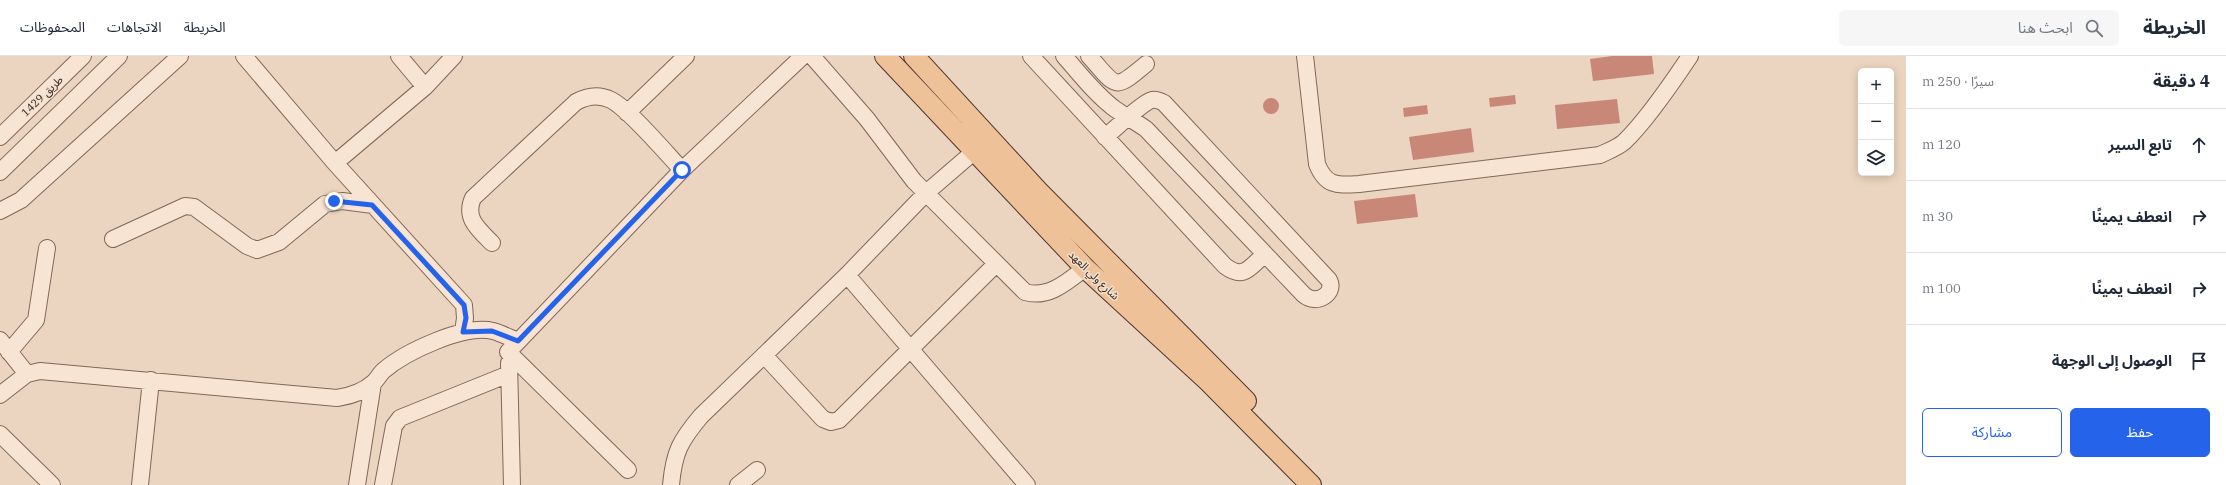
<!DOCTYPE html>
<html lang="ar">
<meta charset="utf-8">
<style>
body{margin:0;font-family:"IBM Plex Serif","Noto Sans Arabic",serif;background:#f6f6f7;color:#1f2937;direction:rtl}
.controls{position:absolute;right:12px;top:12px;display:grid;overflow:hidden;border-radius:6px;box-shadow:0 2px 10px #0003}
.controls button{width:36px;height:36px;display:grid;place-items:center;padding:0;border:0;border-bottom:1px solid #e0e1e3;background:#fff;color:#1f2937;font:20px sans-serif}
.stop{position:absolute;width:12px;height:12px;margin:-9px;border:3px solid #2563eb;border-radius:50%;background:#fff}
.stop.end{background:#2563eb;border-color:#fff;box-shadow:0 1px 4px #0008}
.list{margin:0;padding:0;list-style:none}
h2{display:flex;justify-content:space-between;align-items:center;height:52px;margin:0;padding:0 16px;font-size:17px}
h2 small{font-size:13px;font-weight:400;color:#747a83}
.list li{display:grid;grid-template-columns:26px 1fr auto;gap:12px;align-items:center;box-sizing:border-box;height:72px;padding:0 16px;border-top:1px solid #e0e1e3}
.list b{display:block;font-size:15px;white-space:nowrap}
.list em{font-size:13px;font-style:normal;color:#747a83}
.actions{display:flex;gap:8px;padding:12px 16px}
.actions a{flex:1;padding:9px 0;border:1px solid #2563eb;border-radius:6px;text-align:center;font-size:14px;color:#2563eb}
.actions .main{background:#2563eb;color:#fff}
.icon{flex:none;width:22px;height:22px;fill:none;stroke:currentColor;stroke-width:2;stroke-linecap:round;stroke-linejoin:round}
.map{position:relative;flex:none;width:1906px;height:429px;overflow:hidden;direction:ltr}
header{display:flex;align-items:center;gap:24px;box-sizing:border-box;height:56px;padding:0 20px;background:#fff;border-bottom:1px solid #e0e1e3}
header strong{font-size:19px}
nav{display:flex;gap:22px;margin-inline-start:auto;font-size:14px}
.search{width:280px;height:36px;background:#f6f6f7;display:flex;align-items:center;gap:10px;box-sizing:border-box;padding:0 14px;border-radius:6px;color:#747a83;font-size:15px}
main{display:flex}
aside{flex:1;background:#fff}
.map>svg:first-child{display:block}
.building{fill:#c88777}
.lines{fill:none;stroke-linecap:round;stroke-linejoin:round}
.minor-casing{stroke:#836659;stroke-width:18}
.major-casing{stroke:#51362d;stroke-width:22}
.minor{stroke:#f7e4d2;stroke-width:16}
.major{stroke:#eec198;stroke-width:20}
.route{stroke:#2563eb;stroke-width:5}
.labels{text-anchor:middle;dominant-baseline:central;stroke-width:3;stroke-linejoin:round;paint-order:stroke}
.street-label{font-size:11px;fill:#34231c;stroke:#f3e1cf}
</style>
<header>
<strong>الخريطة</strong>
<div class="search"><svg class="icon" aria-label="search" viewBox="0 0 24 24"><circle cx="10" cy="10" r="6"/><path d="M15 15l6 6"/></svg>ابحث هنا</div>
<nav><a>الخريطة</a><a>الاتجاهات</a><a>المحفوظات</a></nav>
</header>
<main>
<aside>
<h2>4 دقيقة<small>سيرًا · 250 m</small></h2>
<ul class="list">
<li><svg class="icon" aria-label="ahead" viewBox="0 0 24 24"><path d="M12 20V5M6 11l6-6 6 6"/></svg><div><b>تابع السير</b></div><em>120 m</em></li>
<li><svg class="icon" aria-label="right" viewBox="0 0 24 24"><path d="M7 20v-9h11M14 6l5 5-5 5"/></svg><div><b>انعطف يمينًا</b></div><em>30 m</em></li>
<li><svg class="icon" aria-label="right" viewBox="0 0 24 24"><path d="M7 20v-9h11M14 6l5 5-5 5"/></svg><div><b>انعطف يمينًا</b></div><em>100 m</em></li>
<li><svg class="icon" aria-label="arrive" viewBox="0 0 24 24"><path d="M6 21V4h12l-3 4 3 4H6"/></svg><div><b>الوصول إلى الوجهة</b></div></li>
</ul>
<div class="actions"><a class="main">حفظ</a><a>مشاركة</a></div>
</aside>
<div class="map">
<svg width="1906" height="429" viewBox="0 0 1906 429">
<rect width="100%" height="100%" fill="#ebd5c0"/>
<path class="building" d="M 1612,0 L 1652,0 L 1654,18 L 1593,25 L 1590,3 Z
M 1515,39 L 1516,48 L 1490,51 L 1489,42 Z
M1263 50a8 8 0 1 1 16 0a8 8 0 1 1-16 0Z
M 1617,43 L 1620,67 L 1557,73 L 1555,49 Z
M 1427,49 L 1428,58 L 1404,61 L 1403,52 Z
M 1471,72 L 1474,96 L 1413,104 L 1409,81 Z
M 1415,138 L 1418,161 L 1357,168 L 1354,145 Z"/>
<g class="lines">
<defs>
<path id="minor" d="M 244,0 L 335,107 L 464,249 L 465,262 L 463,276
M 399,0 L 425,31
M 812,0 L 867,63 L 914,125 L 1025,236 C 1048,243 1067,226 1085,212
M 1031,0 L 1225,210 C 1244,224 1249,212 1264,199
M 1064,0 C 1080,18 1096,39 1115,53 C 1125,60 1136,66 1146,73 L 1304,239 C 1317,250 1336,237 1329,224 L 1164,47 C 1160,45 1156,43 1152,44 C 1143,46 1114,74 1105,81
M 1089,0 C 1117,31 1113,36 1146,8
M 1305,0 L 1317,108 C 1326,131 1338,129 1359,128 L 1600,99 C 1608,95 1617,92 1624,86 C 1647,64 1672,27 1690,0
M 627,57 L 686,0
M 0,81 L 83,0
M 335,107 L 425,31 L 454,0
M 0,116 L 119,0
M 0,155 L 21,144 L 180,0
M 113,183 L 185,150 L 194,151 L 247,190 L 257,194 L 279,186 L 325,148 L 342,145 L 373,149
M 492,187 C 478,173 464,162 473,142 L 576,46 C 587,40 599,38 611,44 C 629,53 666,97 682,114
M 847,219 L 1027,429
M 0,284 L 27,318
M 9,296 L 36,264 L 47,192
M 764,299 L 823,363 L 831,366 L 839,364 L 996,208
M 509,307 L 512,429
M 0,339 L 27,318 L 40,315 L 337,342 C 350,340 363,336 373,327 C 377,324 379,319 383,315 C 405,296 464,268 493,275 C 501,277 510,282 518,285
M 0,378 L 52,429
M 628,414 L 508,296 L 682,114 L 803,0
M 140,429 L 151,324
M 357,429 L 373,327
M 383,429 L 394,370 L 400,362 L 509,318
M 671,429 C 674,396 680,385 701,360 L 847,219 L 926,137 L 984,87
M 738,429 L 757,414"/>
<path id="major" d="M 885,0 L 1085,212 L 1209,326 L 1311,429
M 914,0 L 1038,135 L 1246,345"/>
</defs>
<use href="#minor" class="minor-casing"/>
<use href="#major" class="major-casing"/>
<use href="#minor" class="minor"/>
<use href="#major" class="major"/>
</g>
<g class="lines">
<path class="route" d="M 334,145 L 372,149 L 464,249 L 466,262 L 463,276 L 492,275 L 518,285 L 682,114"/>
</g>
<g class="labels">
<g class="street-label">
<text transform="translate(42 40) rotate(-44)">طريق 1429</text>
<text transform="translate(1094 219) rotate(44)">شارع ولي العهد</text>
</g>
</g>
</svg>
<div class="controls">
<button>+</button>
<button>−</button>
<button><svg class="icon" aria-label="layers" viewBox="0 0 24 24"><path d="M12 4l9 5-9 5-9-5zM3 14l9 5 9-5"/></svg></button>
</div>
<div class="stop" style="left:682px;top:114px"></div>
<div class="stop end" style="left:334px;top:145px"></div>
</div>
</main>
